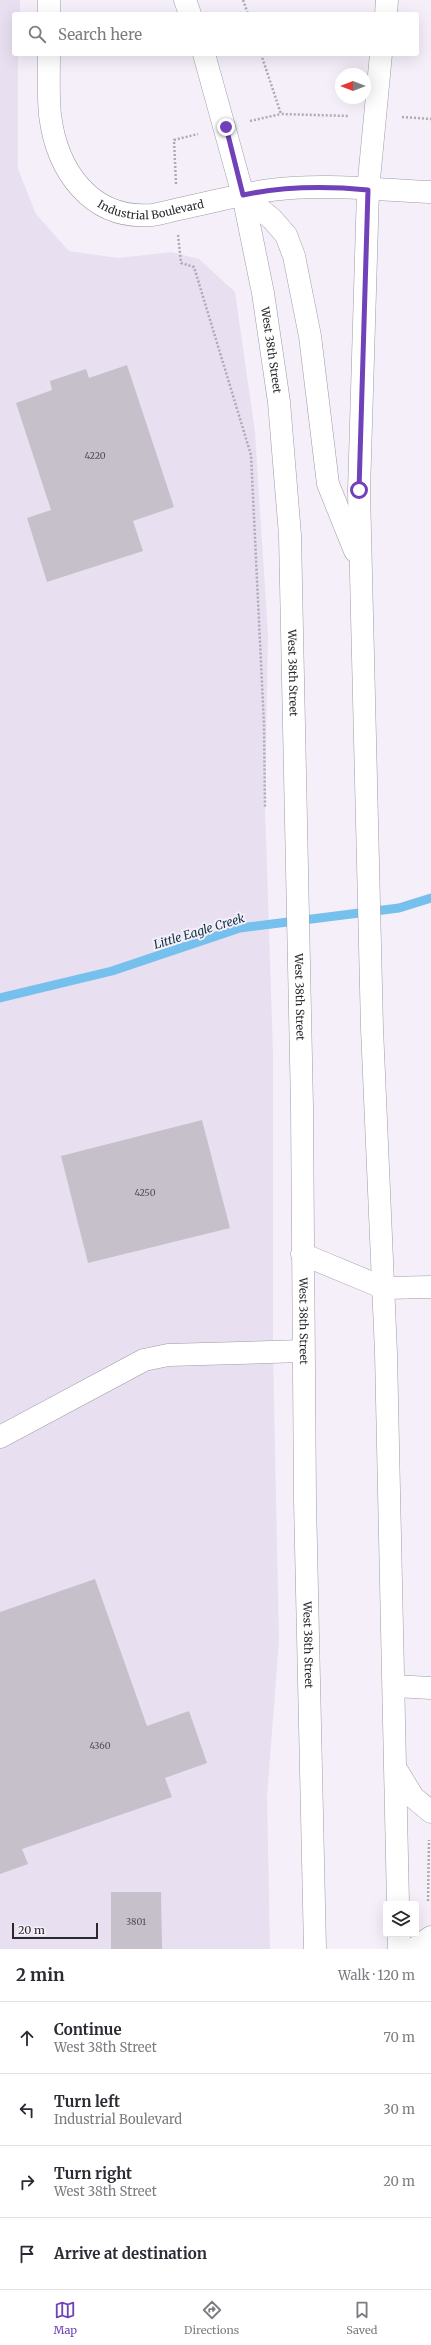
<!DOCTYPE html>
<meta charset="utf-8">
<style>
body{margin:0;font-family:Merriweather,serif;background:#f7f7f7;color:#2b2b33}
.controls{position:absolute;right:12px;bottom:12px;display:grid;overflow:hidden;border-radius:4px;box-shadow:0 4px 16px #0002}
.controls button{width:36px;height:36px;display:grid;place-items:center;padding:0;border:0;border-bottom:1px solid #e1e1e2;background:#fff;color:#2b2b33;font:20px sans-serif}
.compass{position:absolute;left:335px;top:68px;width:36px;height:36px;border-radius:50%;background:#fff;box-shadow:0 4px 16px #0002;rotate:270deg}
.scale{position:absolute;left:12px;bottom:10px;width:86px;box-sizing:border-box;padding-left:4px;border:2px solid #2b292d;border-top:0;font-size:11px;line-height:14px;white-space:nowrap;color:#2b292d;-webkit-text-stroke:3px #f4eff9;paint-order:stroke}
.stop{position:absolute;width:12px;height:12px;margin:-9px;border:3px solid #7041b8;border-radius:50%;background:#fff}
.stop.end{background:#7041b8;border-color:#fff;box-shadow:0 1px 4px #0008}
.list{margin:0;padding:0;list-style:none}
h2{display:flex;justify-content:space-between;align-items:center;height:52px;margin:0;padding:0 16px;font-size:17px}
h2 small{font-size:13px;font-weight:400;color:#7c7c81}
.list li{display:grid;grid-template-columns:26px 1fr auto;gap:12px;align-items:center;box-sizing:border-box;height:72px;padding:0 16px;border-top:1px solid #e1e1e2}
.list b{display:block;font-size:15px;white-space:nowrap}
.list p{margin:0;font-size:13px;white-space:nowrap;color:#7c7c81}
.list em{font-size:13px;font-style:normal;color:#7c7c81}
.icon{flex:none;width:22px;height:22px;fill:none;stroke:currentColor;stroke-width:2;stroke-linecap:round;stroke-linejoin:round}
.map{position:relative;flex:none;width:431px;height:1949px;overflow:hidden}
.search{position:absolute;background:#fff;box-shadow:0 4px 16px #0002;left:12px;right:12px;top:12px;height:44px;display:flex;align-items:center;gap:10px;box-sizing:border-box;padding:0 14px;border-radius:4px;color:#7c7c81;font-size:15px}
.sheet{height:340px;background:#fff}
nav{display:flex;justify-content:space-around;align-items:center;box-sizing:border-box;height:56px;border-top:1px solid #e1e1e2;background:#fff;font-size:11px;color:#7c7c81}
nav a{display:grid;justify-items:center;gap:2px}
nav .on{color:#7041b8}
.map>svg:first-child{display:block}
.built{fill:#e8e0f0}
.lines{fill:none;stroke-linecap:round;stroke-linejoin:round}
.stream{stroke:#76c0ee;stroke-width:9}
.building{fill:#c5c0ca}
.minor-casing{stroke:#9f9ba4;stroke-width:23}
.major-casing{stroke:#9f9ba4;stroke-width:23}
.path{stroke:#aeaab2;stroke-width:2.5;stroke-dasharray:2 2;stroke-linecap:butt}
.minor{stroke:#fff;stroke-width:22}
.major{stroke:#fff;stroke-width:22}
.route{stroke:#7041b8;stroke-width:5}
.labels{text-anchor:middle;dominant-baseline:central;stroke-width:4;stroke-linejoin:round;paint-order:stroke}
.number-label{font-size:9px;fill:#524f54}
.street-label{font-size:11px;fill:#2b292d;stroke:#f4eff9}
.water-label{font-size:12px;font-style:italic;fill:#103245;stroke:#f4eff9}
</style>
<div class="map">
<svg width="431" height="1949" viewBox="0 0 431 1949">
<rect width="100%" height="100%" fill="#f4eff9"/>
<path class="built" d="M 0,0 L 20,0 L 20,14 L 14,14 L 14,54 L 18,54 L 18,169 L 36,214 L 69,251 L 118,258 L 172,252 L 179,254 L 199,259 L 235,292 L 255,432 L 268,635 L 265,807 L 273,1054 L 273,1351 L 279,1641 L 267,1796 L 270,1949 L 0,1949 Z"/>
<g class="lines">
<path class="stream" d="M 0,998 L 112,971 L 240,928 L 399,908 L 431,898"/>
</g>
<path class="building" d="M 127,365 L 174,507 L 133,521 L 143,551 L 47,582 L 27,518 L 51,510 L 16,403 L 52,390 L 50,381 L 86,369 L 89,378 Z
M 202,1120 L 230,1228 L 88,1263 L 61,1156 Z
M 95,1579 L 147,1726 L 189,1711 L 207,1763 L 165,1778 L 172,1797 L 22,1849 L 28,1864 L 0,1874 L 0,1612 Z
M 111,1892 L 161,1892 L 162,1949 L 111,1949 Z"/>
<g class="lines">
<defs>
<g id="minor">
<path d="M 49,0 L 49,14"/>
<path id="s1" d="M 49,54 C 49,74 48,95 50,115 C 57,171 91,220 152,215 C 161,214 170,211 179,209 C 209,203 240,194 271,190 C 323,183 378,190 431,192"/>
<path d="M 302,1254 L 384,1288 L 431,1287"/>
<path d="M 0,1437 L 144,1360 L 168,1355 L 303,1351"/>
<path d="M 394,1686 L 431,1688"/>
</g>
<g id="major">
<path d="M 185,0 L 190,14"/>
<path d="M 386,14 L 387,0"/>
<path id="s2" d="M 204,54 L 243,195 L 263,293 L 279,402 L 290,535 L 302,1107 L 305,1501 L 315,1949"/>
<path d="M 381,54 L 368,190 L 359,491 L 372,1028 L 386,1353 L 398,1904"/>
<path d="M 243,195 L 272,219 L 286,235 L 294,256 L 310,336 L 328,484 L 355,551"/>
<path d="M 396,1769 L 413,1797 L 431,1812"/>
<path d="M 399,1934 L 399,1949"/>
<path d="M 414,1949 L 431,1937"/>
</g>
</defs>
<use href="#minor" class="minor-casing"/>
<use href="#major" class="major-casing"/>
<path class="path" d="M 243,0 L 248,14
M 261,54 L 281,114 L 349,116
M 402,117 L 431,119
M 250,121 L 281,114
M 176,184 L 174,140 L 198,134
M 178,235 L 181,263 L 194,267 L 251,455 L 264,725 L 265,807
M 428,1901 L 429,1840"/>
<use href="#minor" class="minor"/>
<use href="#major" class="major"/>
</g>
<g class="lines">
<path class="route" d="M 226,127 L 243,195 C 285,186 326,186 368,190 L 359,490"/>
</g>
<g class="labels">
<g class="number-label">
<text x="95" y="455">4220</text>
<text x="145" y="1192">4250</text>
<text x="100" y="1745">4360</text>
<text x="136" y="1921">3801</text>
</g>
<g class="street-label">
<text stroke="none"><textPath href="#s1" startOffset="219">Industrial Boulevard</textPath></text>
<text stroke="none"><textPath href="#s2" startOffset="304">West 38th Street</textPath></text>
<text stroke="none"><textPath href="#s2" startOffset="628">West 38th Street</textPath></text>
<text stroke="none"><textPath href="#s2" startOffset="952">West 38th Street</textPath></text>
<text stroke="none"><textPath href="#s2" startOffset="1276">West 38th Street</textPath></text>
<text stroke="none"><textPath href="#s2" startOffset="1600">West 38th Street</textPath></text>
</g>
<g class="water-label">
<text transform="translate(199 931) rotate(-17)">Little Eagle Creek</text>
</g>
</g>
</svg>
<div class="controls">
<button><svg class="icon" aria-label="layers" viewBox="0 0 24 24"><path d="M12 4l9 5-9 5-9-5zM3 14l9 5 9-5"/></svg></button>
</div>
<svg class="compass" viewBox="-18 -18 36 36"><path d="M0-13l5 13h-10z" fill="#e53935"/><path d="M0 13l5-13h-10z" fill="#7c7c81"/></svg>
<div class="scale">20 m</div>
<div class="stop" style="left:359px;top:490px"></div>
<div class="stop end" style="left:226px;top:127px"></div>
<div class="search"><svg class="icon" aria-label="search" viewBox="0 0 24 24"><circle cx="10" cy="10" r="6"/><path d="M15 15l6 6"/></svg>Search here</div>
</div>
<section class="sheet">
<h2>2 min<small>Walk · 120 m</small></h2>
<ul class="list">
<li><svg class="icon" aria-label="ahead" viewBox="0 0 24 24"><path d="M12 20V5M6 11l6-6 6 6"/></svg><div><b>Continue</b><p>West 38th Street</p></div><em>70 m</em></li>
<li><svg class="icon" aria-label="left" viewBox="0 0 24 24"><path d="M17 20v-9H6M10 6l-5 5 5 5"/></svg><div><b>Turn left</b><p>Industrial Boulevard</p></div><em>30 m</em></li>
<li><svg class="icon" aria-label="right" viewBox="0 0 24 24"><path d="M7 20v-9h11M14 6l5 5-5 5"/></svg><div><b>Turn right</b><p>West 38th Street</p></div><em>20 m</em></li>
<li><svg class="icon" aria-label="arrive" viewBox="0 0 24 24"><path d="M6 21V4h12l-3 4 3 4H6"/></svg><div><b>Arrive at destination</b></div></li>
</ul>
</section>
<nav>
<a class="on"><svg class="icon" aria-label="map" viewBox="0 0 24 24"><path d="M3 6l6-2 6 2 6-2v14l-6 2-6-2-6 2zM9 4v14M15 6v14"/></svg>Map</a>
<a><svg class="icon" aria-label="directions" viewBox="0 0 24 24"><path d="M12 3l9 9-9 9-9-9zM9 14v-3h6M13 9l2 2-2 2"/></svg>Directions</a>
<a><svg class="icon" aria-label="saved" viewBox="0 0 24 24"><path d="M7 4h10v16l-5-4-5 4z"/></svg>Saved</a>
</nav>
